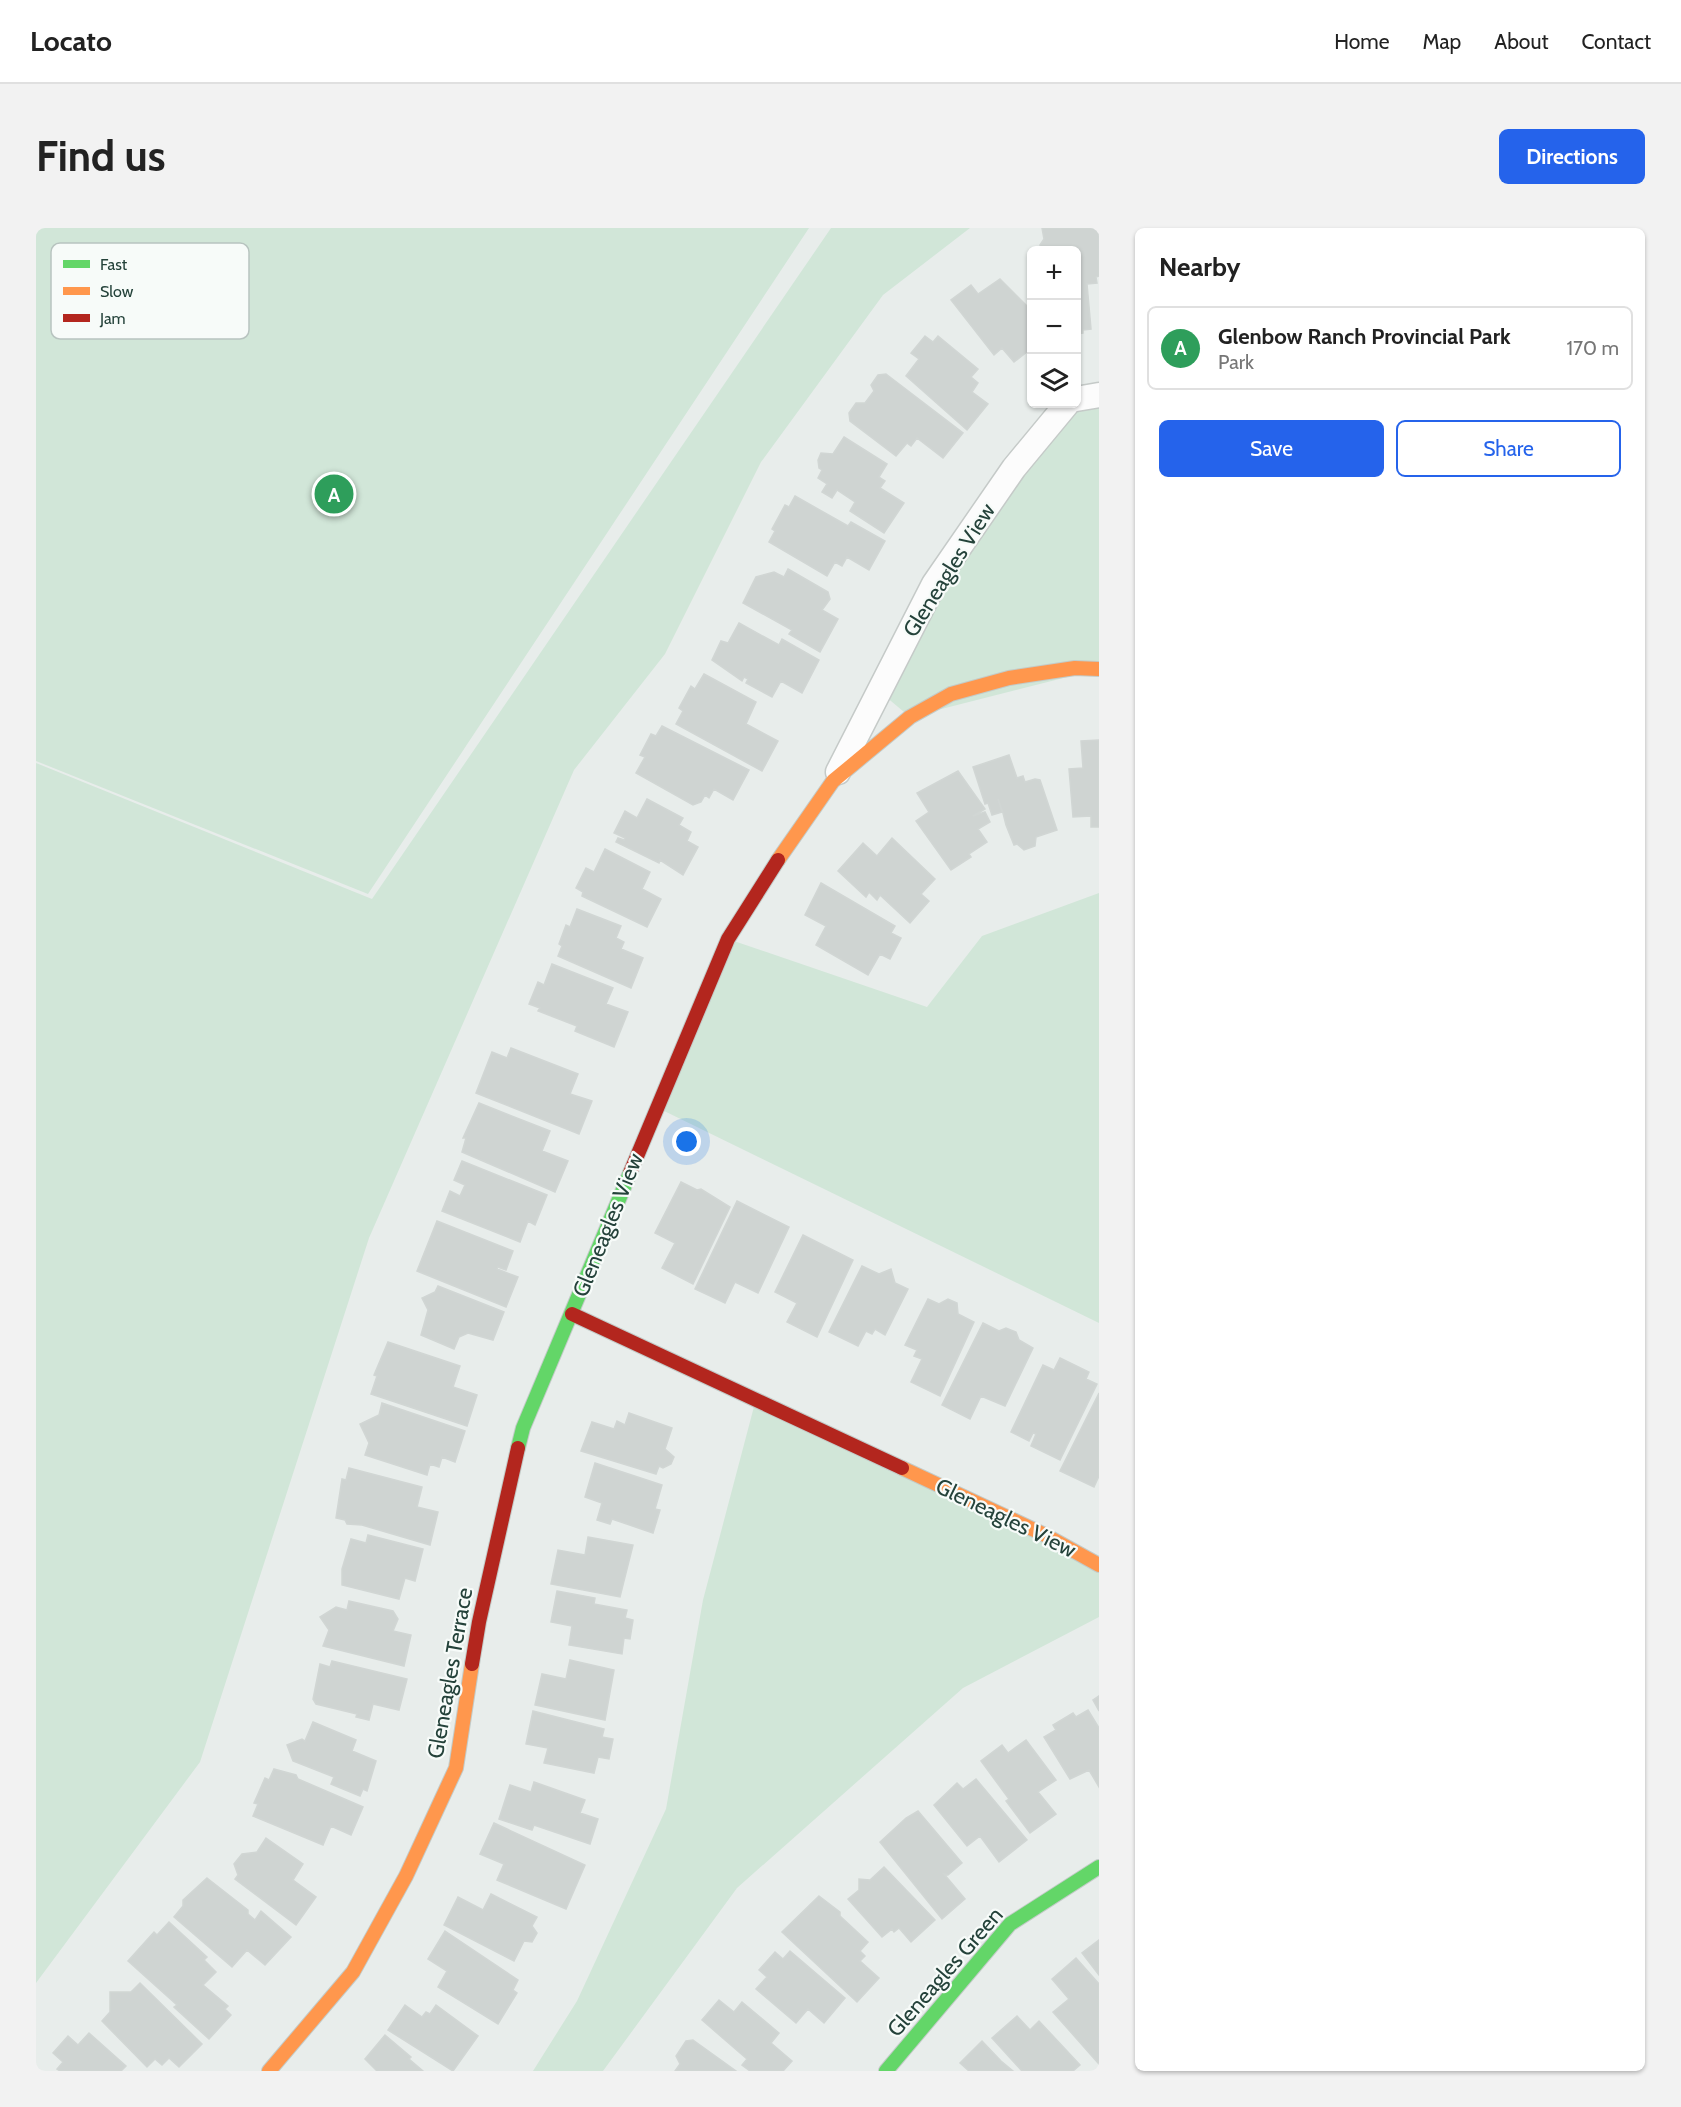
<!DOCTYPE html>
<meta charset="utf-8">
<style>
body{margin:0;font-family:Cabin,sans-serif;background:#f2f2f2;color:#222}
.controls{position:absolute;right:18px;top:18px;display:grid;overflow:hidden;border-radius:9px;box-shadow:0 2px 4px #0004}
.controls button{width:54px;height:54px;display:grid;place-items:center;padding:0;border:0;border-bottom:2px solid #e0e0e0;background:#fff;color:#222;font:30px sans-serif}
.you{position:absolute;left:651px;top:914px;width:21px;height:21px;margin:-15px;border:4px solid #fff;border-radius:50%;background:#1a73e8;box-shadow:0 0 0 9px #1a73e833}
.badge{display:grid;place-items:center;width:39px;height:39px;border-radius:50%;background:#2563eb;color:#fff;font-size:20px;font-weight:700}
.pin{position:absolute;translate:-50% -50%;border:3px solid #fff;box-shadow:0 2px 6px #0006}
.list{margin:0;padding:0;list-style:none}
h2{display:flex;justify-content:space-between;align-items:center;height:78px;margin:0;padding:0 24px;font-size:26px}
h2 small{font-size:20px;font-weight:400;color:#767676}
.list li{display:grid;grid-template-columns:39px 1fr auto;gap:18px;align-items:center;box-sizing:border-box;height:84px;margin:0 12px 12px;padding:0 12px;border:2px solid #e0e0e0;border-radius:9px}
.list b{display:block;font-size:22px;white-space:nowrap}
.list p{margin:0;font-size:20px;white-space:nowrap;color:#767676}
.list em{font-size:20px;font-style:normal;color:#767676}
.actions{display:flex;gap:12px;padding:18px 24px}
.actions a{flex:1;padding:14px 0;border:2px solid #2563eb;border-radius:9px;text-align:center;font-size:21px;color:#2563eb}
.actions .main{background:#2563eb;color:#fff}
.icon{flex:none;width:33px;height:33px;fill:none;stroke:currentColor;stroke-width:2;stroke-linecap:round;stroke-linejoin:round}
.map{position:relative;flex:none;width:1063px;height:1843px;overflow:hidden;border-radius:9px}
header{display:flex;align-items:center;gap:36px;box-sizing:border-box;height:84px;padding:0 30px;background:#fff;border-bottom:2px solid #e0e0e0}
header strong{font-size:28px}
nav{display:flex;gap:33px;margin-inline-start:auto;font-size:21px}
.intro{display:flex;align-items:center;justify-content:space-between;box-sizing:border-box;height:144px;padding:0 36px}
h1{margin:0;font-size:42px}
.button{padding:15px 27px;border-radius:9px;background:#2563eb;color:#fff;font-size:21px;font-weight:700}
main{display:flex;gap:36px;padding:0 36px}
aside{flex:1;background:#fff;border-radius:9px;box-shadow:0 2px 4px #0004}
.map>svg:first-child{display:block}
.green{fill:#d1e6d8}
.building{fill:#cfd4d2;stroke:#d1d6d4;stroke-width:1.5}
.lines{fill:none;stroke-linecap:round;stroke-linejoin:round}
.street-casing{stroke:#c5cac8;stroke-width:27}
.fast-casing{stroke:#c3cbc8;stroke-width:16}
.slow-casing{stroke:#c3cbc8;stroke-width:16}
.jam-casing{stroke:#c3cbc8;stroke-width:16}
.street{stroke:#fcfcfc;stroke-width:24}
.fast{stroke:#63d668;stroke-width:14}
.slow{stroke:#ff974d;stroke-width:14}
.jam{stroke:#b3261e;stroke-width:14}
.labels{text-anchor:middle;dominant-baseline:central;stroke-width:4.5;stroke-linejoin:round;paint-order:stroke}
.street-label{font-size:22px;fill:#24423a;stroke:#f7fbf9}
.key{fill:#f7fbf9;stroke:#b8c4c0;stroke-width:1.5}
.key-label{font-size:16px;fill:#24423a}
</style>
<header>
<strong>Locato</strong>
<nav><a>Home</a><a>Map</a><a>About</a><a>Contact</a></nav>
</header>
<div class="intro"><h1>Find us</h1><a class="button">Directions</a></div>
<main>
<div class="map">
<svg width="1063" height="1843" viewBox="0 0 1063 1843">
<rect width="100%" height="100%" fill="#e8edeb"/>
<path class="green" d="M 0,0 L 773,0 L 332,666 L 0,533 Z
M 795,0 L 934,0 L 847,67 L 725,234 L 629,426 L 538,542 L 333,1010 L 164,1534 L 0,1755 L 0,535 L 336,671 Z
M 1063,167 L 1063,441 L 874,489 L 843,463 L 898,356 L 1031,176 Z
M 1063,665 L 1063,1095 L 620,879 L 692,711 L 891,779 L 946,708 Z
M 720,1171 L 1063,1339 L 1063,1389 L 927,1460 L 701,1660 L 567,1843 L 497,1843 L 541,1773 L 630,1581 L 667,1372 Z"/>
<path class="building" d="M 1006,0 L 1063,0 L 1063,48 L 1060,49 L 1061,55 L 1051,56 L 1055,101 L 1047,102 L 1047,105 L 1040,106 L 1040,22 L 1005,22 L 1004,17 L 1008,11 Z
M 964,51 L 996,83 L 996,120 L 978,134 L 966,120 L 958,127 L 915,72 L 935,57 L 942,66 Z
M 889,108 L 897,114 L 902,108 L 942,141 L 935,149 L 942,155 L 936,164 L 952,176 L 931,202 L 870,148 L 883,131 L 875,125 Z
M 850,146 L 927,205 L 907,230 L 881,210 L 875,218 L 871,215 L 860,228 L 814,193 L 813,185 L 820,175 L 829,175 L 838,163 L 835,157 L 842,147 Z
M 808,209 L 851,236 L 843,249 L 849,253 L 844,260 L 868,275 L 848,305 L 814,283 L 819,274 L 801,262 L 796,270 L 786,264 L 791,256 L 782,250 L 786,242 L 783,240 L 782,232 L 785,225 L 797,226 Z
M 759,268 L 812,298 L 815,294 L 849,313 L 833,342 L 811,329 L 806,338 L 799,334 L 791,348 L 733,314 L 739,303 L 736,301 L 749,277 L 753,279 Z
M 752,341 L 792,364 L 794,371 L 786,382 L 802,391 L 784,424 L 753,406 L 756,402 L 707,375 L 720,349 L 738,344 L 748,349 Z
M 703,395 L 743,417 L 746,411 L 783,432 L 766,465 L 745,453 L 736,469 L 710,455 L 712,451 L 708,449 L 706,453 L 676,432 L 685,413 L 692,415 Z
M 668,446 L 720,474 L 710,496 L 742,513 L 726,543 L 640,496 L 647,483 L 643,480 L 655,458 L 659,461 Z
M 626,498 L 713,542 L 697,572 L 678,561 L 673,570 L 669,567 L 665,574 L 657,577 L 600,545 L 609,529 L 604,527 L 615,506 L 620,508 Z
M 1063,512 L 1063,599 L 1055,599 L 1055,588 L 1037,589 L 1033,541 L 1047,540 L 1045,513 Z
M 973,527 L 981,550 L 987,548 L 989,554 L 999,551 L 1004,552 L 1021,602 L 1000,609 L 999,618 L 988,622 L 981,616 L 978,617 L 970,597 L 967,585 L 962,571 L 966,584 L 956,587 L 952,575 L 949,576 L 937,539 Z
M 922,543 L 949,581 L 937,588 L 949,584 L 954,594 L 942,601 L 951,614 L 933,626 L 935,629 L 915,642 L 880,593 L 893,584 L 881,565 Z
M 611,571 L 647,590 L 643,597 L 655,604 L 651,613 L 662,619 L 647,647 L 624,632 L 623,635 L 580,614 L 582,610 L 588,612 L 589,610 L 578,605 L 589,583 L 601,590 Z
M 856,610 L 899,651 L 885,666 L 893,673 L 874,695 L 844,667 L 841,672 L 833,664 L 830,669 L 802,643 L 827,615 L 841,628 Z
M 569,621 L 614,644 L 606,661 L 625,671 L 611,699 L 546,668 L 547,664 L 540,660 L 550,640 L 558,644 Z
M 785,655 L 859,698 L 855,705 L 865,710 L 854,731 L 844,726 L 832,747 L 780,717 L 790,698 L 769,687 Z
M 541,681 L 585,698 L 580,710 L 588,714 L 585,721 L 607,730 L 595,760 L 522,728 L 526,718 L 523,716 L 530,697 L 534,699 Z
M 516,736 L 577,760 L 570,776 L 592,784 L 578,819 L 539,803 L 541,798 L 502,783 L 504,780 L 493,776 L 502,754 L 508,757 Z
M 475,820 L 542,846 L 534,866 L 556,873 L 543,906 L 440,865 L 456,824 L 471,830 Z
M 443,875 L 514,903 L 506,923 L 532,933 L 519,964 L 426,924 L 430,910 L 427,910 Z
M 426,933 L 511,967 L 499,997 L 492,993 L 484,1014 L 406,983 L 414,963 L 424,968 L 429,957 L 418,952 Z
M 645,954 L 661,962 L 665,961 L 694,979 L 657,1056 L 626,1040 L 639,1015 L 619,1005 Z
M 701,973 L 753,999 L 722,1065 L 699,1054 L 689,1075 L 659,1061 Z
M 401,993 L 477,1023 L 470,1042 L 462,1039 L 461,1041 L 482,1049 L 470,1079 L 381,1043 Z
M 767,1007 L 817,1032 L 781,1109 L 751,1094 L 761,1075 L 739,1064 Z
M 826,1038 L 843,1046 L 855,1041 L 859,1055 L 872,1061 L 849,1107 L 839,1101 L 836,1106 L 830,1103 L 822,1118 L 793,1104 Z
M 402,1058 L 468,1084 L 457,1112 L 432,1105 L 423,1109 L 418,1121 L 385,1107 L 392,1082 L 386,1070 L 399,1064 Z
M 892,1071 L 903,1076 L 912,1071 L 921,1075 L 922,1086 L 938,1094 L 904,1168 L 875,1154 L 886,1131 L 878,1128 L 881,1122 L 869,1117 Z
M 947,1095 L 963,1103 L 970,1100 L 980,1104 L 983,1112 L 997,1120 L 969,1178 L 945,1168 L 934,1191 L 906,1177 Z
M 352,1114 L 424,1138 L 417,1159 L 441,1167 L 431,1198 L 335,1166 L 341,1148 L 338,1147 Z
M 1024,1130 L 1053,1144 L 1050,1151 L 1061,1156 L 1024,1232 L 995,1218 L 1000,1206 L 997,1205 L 993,1213 L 975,1204 L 1007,1137 L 1018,1142 Z
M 1063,1165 L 1063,1248 L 1058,1259 L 1024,1243 Z
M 346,1175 L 429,1203 L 419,1234 L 406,1229 L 403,1239 L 394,1236 L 391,1247 L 329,1227 L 333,1215 L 324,1196 L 343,1187 Z
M 593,1185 L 636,1200 L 629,1221 L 638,1229 L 635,1236 L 627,1240 L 623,1238 L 620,1246 L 545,1223 L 556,1194 L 578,1201 L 581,1193 L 589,1197 Z
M 559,1235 L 626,1257 L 619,1281 L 624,1282 L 617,1305 L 576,1291 L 574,1296 L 561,1292 L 566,1275 L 549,1269 Z
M 313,1240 L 386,1259 L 381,1279 L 402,1284 L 394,1317 L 326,1297 L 311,1296 L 309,1292 L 300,1290 L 306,1251 L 310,1252 Z
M 332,1307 L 387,1321 L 379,1353 L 369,1350 L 363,1371 L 306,1357 L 306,1341 L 315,1311 L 330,1315 Z
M 552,1309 L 597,1317 L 584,1369 L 515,1356 L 522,1322 L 549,1327 Z
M 521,1363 L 559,1370 L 558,1376 L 591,1382 L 589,1390 L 597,1392 L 594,1411 L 588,1410 L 586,1426 L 533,1417 L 536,1398 L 515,1394 Z
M 313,1373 L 357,1383 L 362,1391 L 357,1403 L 375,1407 L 368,1438 L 287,1418 L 293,1402 L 284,1389 L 300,1379 L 311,1382 Z
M 534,1432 L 578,1442 L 569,1492 L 499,1477 L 506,1446 L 530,1451 Z
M 296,1433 L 371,1451 L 363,1482 L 337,1476 L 333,1492 L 320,1489 L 321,1486 L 280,1476 L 277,1471 L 284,1436 L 294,1439 Z
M 1063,1468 L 1063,1483 L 1057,1472 Z
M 1052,1482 L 1063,1500 L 1063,1559 L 1053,1542 L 1034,1551 L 1008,1509 L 1020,1502 L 1017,1497 L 1037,1485 L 1040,1489 Z
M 497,1483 L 568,1501 L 566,1509 L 577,1511 L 573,1531 L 562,1529 L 558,1545 L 508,1535 L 512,1520 L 490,1516 Z
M 277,1494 L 320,1512 L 316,1523 L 340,1533 L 331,1563 L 327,1561 L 324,1568 L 295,1556 L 298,1549 L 257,1533 L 251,1517 L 266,1511 L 269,1513 Z
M 990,1512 L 1020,1552 L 1002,1564 L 1020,1586 L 994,1605 L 970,1573 L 973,1571 L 945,1533 L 966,1517 L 972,1525 Z
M 238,1541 L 260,1547 L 262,1551 L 327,1579 L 315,1607 L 295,1598 L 287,1617 L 217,1588 L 222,1576 L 218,1575 L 229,1550 L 233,1552 Z
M 940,1551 L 991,1612 L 963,1634 L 944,1608 L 931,1618 L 898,1577 L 921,1555 L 927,1561 Z
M 498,1554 L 549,1572 L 544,1585 L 562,1591 L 554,1616 L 498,1597 L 496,1602 L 463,1591 L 474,1557 L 495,1564 Z
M 882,1583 L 926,1635 L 912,1647 L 908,1646 L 929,1671 L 906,1691 L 844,1614 L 870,1590 Z
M 458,1595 L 549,1637 L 530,1681 L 461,1652 L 468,1636 L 444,1626 Z
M 230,1610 L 267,1636 L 257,1652 L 280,1669 L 260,1697 L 199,1651 L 202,1647 L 198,1636 L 206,1626 L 221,1624 Z
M 848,1639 L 899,1692 L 875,1714 L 863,1700 L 858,1704 L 856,1701 L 846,1709 L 812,1671 L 823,1662 L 823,1651 L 834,1652 Z
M 171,1650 L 212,1682 L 212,1686 L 219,1692 L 225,1683 L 255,1709 L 229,1737 L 211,1722 L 196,1739 L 138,1689 L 147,1678 L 147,1672 Z
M 455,1666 L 501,1689 L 496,1698 L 501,1705 L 496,1714 L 488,1713 L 478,1733 L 408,1697 L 422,1669 L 447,1682 Z
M 783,1668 L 804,1684 L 804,1688 L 832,1714 L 824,1723 L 829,1728 L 824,1733 L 843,1750 L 821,1774 L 746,1704 Z
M 133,1694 L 171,1729 L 168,1732 L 180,1744 L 167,1757 L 192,1778 L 189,1781 L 195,1787 L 173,1811 L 138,1779 L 141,1777 L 92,1733 L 118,1704 L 121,1707 Z
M 409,1703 L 482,1752 L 477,1762 L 481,1765 L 462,1796 L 402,1759 L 411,1743 L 392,1731 Z
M 1063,1712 L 1063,1747 L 1046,1725 Z
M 754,1723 L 809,1770 L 788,1795 L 772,1781 L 760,1795 L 720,1761 L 731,1749 L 723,1742 L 739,1724 L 747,1731 Z
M 1040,1730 L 1063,1756 L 1063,1836 L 1017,1784 L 1033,1771 L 1016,1751 Z
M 104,1755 L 166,1816 L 143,1839 L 133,1830 L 126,1837 L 119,1831 L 111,1839 L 66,1793 L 74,1784 L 74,1764 L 95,1764 Z
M 683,1772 L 698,1784 L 706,1774 L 743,1805 L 735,1815 L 756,1833 L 747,1843 L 714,1843 L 706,1837 L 711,1831 L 666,1792 Z
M 369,1777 L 386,1789 L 390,1784 L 394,1786 L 400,1777 L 442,1808 L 417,1843 L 352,1802 Z
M 981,1788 L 994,1802 L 1003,1793 L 1044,1837 L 1037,1843 L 986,1843 L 956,1810 Z
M 53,1805 L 90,1838 L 85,1843 L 24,1843 L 21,1841 L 27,1834 L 17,1825 L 32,1808 L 42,1817 Z
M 349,1807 L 375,1829 L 373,1831 L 387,1843 L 341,1843 L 329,1831 Z
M 657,1812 L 700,1843 L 639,1843 L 644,1836 L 640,1828 L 650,1813 Z
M 946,1813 L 965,1833 L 977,1843 L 933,1843 L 924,1835 Z"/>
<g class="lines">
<defs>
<path id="street" d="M 1040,171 L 1063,167
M 802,544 L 898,356 L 978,240 L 1031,176"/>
<path id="fast" d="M 482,1220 L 487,1200 L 594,945
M 850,1843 L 974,1696 L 1063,1639"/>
<path id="slow" d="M 742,632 L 797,553 L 874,489 L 915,466 L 973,450 L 1039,440 L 1063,441
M 866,1240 L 1009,1307 L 1063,1337
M 233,1843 L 317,1744 L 370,1648 L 420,1540 L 436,1436"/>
<path id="jam" d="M 594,945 L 692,711 L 742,632
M 536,1086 L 866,1240
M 436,1436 L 443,1394 L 482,1220"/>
</defs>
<use href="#street" class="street-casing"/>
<use href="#fast" class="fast-casing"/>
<use href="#slow" class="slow-casing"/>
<use href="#jam" class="jam-casing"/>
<use href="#street" class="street"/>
<use href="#fast" class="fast"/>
<use href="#slow" class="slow"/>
<use href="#jam" class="jam"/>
</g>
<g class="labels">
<g class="street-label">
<text transform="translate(913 342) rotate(-58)">Gleneagles View</text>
<text transform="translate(572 997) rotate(-68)">Gleneagles View</text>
<text transform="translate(970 1290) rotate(26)">Gleneagles View</text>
<text transform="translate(414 1445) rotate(-80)">Gleneagles Terrace</text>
<text transform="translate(909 1744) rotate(-49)">Gleneagles Green</text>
</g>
</g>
<rect x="15" y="15" width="198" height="96" rx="9" class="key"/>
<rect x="27" y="32" width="27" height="8" fill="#63d668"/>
<rect x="27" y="59" width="27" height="8" fill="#ff974d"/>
<rect x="27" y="86" width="27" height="8" fill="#b3261e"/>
<g class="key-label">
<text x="64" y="42">Fast</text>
<text x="64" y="69">Slow</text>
<text x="64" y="96">Jam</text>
</g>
</svg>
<div class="controls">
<button>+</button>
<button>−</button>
<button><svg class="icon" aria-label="layers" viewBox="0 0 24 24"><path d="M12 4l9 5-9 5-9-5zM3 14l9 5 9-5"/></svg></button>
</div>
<div class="you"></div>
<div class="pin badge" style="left:298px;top:266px;background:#2e9e5b">A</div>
</div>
<aside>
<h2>Nearby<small></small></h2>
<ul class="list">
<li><span class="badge" style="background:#2e9e5b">A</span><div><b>Glenbow Ranch Provincial Park</b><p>Park</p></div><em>170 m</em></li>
</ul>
<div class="actions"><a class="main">Save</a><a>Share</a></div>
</aside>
</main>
